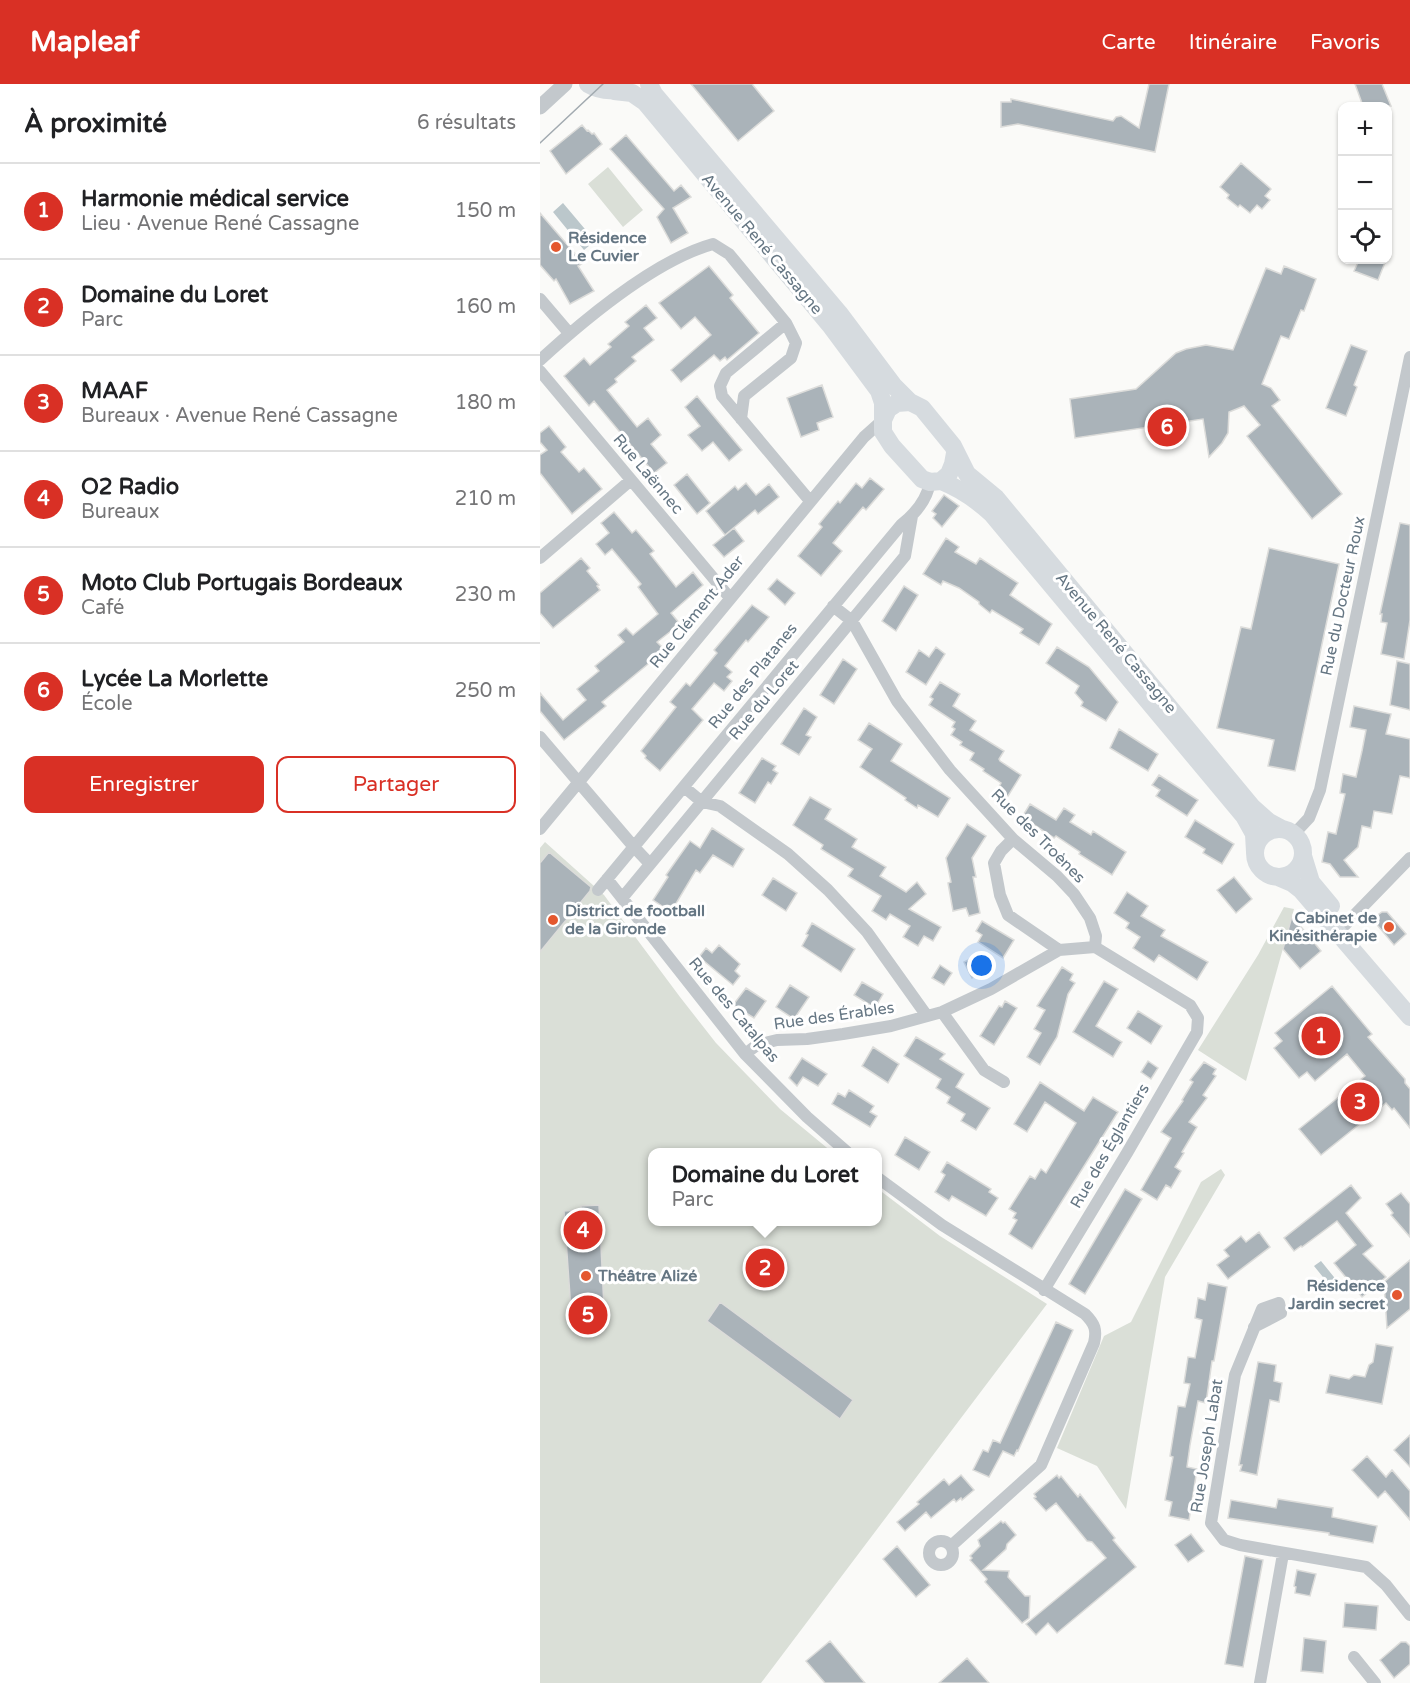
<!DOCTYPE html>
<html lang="fr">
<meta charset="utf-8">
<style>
body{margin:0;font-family:"Varela Round",sans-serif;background:#f6f6f6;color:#202124}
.controls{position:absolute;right:18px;top:18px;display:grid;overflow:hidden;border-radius:12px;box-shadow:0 2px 4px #0004}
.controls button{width:54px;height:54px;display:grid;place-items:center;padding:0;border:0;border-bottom:2px solid #e0e0e0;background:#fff;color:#202124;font:30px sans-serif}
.you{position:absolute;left:442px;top:882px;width:21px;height:21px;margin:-15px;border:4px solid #fff;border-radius:50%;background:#1a73e8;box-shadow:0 0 0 9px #1a73e833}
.badge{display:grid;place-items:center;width:39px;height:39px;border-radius:50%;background:#d93025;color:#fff;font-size:20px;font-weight:700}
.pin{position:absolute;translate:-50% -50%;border:3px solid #fff;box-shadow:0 2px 6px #0006}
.popup{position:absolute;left:108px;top:1064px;width:234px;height:78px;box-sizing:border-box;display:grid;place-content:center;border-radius:12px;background:#fff;filter:drop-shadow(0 2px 4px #0005);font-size:20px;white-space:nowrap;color:#757577}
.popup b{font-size:22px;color:#202124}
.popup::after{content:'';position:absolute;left:50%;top:100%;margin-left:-12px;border:12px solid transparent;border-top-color:#fff}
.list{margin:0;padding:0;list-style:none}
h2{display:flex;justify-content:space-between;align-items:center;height:78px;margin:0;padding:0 24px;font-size:26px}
h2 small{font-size:20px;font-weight:400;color:#757577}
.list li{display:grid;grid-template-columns:39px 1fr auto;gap:18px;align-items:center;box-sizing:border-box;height:96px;padding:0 24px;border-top:2px solid #e0e0e0}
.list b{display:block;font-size:22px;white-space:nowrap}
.list p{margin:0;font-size:20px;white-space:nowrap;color:#757577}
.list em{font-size:20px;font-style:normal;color:#757577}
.actions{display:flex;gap:12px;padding:18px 24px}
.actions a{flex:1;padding:14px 0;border:2px solid #d93025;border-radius:12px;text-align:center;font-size:21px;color:#d93025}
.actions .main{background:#d93025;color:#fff}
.icon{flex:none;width:33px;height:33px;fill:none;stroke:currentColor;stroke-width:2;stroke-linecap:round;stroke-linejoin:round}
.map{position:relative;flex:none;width:870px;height:1599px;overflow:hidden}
header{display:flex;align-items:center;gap:36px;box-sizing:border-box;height:84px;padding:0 30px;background:#d93025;color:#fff}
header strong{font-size:28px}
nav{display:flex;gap:33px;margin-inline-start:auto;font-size:21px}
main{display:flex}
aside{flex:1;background:#fff}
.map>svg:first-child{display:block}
.green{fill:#dadfd7}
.water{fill:#bbc7cb}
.building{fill:#aab3b9;stroke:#dcdcda;stroke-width:1.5}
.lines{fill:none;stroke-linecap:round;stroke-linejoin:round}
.minor{stroke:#c3c8cc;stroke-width:12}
.tertiary{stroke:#c3c8cc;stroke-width:15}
.secondary{stroke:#d6dbdf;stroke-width:18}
.tram{stroke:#a2aab0;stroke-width:1.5}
.poi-dot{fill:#e4572e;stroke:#fff;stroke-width:2}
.labels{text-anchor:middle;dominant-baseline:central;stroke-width:6;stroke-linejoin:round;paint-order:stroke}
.poi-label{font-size:16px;font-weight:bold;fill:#657683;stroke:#fff;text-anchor:start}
.street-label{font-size:16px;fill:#657683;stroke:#fff}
</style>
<header>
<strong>Mapleaf</strong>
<nav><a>Carte</a><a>Itinéraire</a><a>Favoris</a></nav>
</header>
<main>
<aside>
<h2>À proximité<small>6 résultats</small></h2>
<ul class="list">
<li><span class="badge">1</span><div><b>Harmonie médical service</b><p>Lieu · Avenue René Cassagne</p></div><em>150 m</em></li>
<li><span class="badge">2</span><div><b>Domaine du Loret</b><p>Parc</p></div><em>160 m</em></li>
<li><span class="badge">3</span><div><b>MAAF</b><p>Bureaux · Avenue René Cassagne</p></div><em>180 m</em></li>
<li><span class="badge">4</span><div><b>O2 Radio</b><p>Bureaux</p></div><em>210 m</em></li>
<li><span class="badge">5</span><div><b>Moto Club Portugais Bordeaux</b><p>Café</p></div><em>230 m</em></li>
<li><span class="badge">6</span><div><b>Lycée La Morlette</b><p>École</p></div><em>250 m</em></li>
</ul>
<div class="actions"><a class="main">Enregistrer</a><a>Partager</a></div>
</aside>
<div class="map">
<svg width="870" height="1599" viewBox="0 0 870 1599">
<rect width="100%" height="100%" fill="#fafaf8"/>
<path class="green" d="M 68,83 L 103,126 L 83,143 L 48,100 Z
M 5,758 L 64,811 L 140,913 L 176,959 L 240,1025 L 292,1068 L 112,1068 L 112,1138 L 338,1138 L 338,1105 L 400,1152 L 507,1220 L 221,1599 L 0,1599 L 0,764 Z
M 744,823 L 754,825 L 706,997 L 658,966 L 718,871 Z
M 681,1085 L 685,1091 L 625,1193 L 586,1425 L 557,1382 L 517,1364 L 564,1252 L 591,1238 L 661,1098 Z"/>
<path class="water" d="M 23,119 L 55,157 L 44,166 L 13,128 Z
M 781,1177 L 798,1198 L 791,1203 L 774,1182 Z"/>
<path class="building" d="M 151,0 L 212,0 L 234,27 L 198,57 Z
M 609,0 L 629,0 L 615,68 L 478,40 L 461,43 L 461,18 L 471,18 L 471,15 L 573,37 L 576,33 L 581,32 L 599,44 Z
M 815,0 L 842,0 L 851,22 L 823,22 Z
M 42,41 L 47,47 L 48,46 L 52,50 L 54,49 L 62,60 L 26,90 L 10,67 Z
M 86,51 L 134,107 L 141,101 L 151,113 L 133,124 L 148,149 L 131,159 L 117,133 L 124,125 L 70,65 Z
M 701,79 L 731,105 L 725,112 L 730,116 L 722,125 L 717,121 L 710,129 L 700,121 L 698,123 L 687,114 L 689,111 L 680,103 Z
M 0,129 L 43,179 L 38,182 L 54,207 L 30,220 L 16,195 L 14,197 L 0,181 Z
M 819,176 L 846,176 L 838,196 L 814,187 Z
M 169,182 L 193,211 L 190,214 L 219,249 L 187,276 L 185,273 L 180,277 L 174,271 L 141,298 L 131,286 L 171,251 L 155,233 L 141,245 L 119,219 Z
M 744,182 L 776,195 L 764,227 L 761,226 L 749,255 L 741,252 L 722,300 L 731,304 L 740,316 L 732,322 L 802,410 L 772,435 L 707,352 L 720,341 L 704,322 L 689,328 L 688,349 L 682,359 L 669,373 L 663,335 L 535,354 L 530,315 L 596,305 L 636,269 L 646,265 L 666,261 L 693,266 L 726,184 L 741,190 Z
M 106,221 L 117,234 L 104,244 L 114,256 L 92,273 L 96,277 L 75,295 L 77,298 L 67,306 L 97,343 L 108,334 L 121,351 L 111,360 L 127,379 L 114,389 L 54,317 L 49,322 L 24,292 L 44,274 L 50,281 L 71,263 L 68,260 L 89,242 L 85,238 Z
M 811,261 L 827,267 L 814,301 L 817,303 L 806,332 L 786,324 Z
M 282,301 L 293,333 L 277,339 L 279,346 L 261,353 L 247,314 Z
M 157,312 L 202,366 L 189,377 L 173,358 L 162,367 L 148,351 L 160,342 L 145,323 Z
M 9,342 L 26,363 L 21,368 L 39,388 L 44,384 L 62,405 L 32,430 L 0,389 L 0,371 L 7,366 L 0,358 L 0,349 Z
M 147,390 L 170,419 L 157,430 L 134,401 Z
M 330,394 L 344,405 L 326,426 L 323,423 L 293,459 L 302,467 L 281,492 L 258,472 L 282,443 L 279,440 L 298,417 L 300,419 L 316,399 L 322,404 Z
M 206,399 L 216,411 L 229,400 L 239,413 L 218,430 L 215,426 L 185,451 L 166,427 L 195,402 L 198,406 Z
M 404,411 L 419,422 L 402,443 L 393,434 L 396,430 L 392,427 Z
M 74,428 L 92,449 L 96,446 L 114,467 L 110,470 L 136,503 L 153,488 L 163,501 L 131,529 L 140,540 L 117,558 L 125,566 L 62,618 L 66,622 L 24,656 L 0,627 L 0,609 L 23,636 L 46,616 L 37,605 L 59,587 L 55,582 L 84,558 L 78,551 L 86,544 L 93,551 L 118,530 L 98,503 L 101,500 L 72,465 L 65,471 L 56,460 L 69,449 L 61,439 Z
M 860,439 L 870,441 L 870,536 L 864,575 L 841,570 L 847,539 L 841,538 L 842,530 L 840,530 Z
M 194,444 L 204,457 L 184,473 L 173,461 Z
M 406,454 L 419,463 L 415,468 L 436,480 L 440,474 L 478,499 L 470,511 L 512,540 L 499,561 L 480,549 L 483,545 L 452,526 L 450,529 L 439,520 L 439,518 L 419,504 L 403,497 L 401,501 L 383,490 Z
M 729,464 L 799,480 L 755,687 L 728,682 L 734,656 L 677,644 L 701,543 L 711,545 Z
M 41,474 L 50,484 L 47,487 L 59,501 L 57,502 L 60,506 L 13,544 L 0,529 L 0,509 Z
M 237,495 L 255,509 L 245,521 L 228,505 Z
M 364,502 L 378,511 L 356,547 L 342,537 Z
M 212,521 L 229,533 L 208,558 L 206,556 L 185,582 L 192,588 L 187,593 L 192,597 L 184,607 L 174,599 L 152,625 L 163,636 L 120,687 L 105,674 L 106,672 L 101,667 L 136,623 L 130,618 L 146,599 L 150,602 L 177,569 L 174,566 Z
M 396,563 L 405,570 L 386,601 L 366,588 L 379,566 L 389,573 Z
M 517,563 L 549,583 L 578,618 L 566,637 L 541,622 L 543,618 L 535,609 L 539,602 L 506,579 Z
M 303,575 L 317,585 L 294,620 L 280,611 Z
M 857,577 L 870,580 L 870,626 L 850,621 Z
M 400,598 L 420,610 L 413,622 L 436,637 L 430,646 L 464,667 L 459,675 L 460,677 L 481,691 L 468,712 L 458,705 L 461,699 L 443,687 L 444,685 L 430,676 L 434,669 L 420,661 L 422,658 L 411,651 L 415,645 L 412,643 L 415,638 L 389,621 L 393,615 L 390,613 Z
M 814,622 L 851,630 L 846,650 L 870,655 L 870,694 L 860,692 L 852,730 L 834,727 L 831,744 L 822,742 L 818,763 L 804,776 L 818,793 L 800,793 L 790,780 L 782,778 L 788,748 L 796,750 L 805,710 L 800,709 L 803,690 L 816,693 L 822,667 L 826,646 L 810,643 Z
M 264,624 L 277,633 L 266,651 L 271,653 L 259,671 L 241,660 Z
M 329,639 L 362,660 L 351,677 L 410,714 L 398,733 L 378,721 L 377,724 L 365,716 L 366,714 L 320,683 L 332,665 L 318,656 Z
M 579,645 L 618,670 L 608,687 L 570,664 Z
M 222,674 L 236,682 L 233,686 L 238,689 L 231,700 L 228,698 L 215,719 L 199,709 Z
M 619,691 L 658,716 L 647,732 L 616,712 L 620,706 L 612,701 Z
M 270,713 L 291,725 L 285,735 L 317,755 L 312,763 L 346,783 L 340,792 L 366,808 L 377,798 L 386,810 L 369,825 L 401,843 L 393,857 L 384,852 L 378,862 L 363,853 L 370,842 L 350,830 L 346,836 L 332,827 L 341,812 L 308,792 L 313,785 L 281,765 L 283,761 L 253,741 Z
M 490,720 L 516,736 L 524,724 L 535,731 L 530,738 L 551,751 L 553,747 L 586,768 L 572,791 L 539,770 L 540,768 L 516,752 L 514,754 L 482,733 Z
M 655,736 L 694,760 L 682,780 L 663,769 L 665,765 L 645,753 Z
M 427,740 L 446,752 L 432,774 L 436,793 L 433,793 L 440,829 L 429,832 L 426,824 L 413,827 L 408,799 L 411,798 L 406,774 Z
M 172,744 L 204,765 L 193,783 L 173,771 L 160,789 L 156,786 L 131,828 L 113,816 L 128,793 L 126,791 L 150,757 L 160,764 Z
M 9,768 L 51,803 L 50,807 L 0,868 L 0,779 Z
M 694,793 L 712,815 L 696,829 L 677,806 Z
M 233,794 L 257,809 L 246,827 L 222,811 Z
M 587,808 L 608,822 L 601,832 L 625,846 L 621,852 L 668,878 L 657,896 L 619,871 L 614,878 L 593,864 L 600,853 L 586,844 L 589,839 L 574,829 Z
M 842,828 L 847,828 L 866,850 L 854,861 L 832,835 Z
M 752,832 L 781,867 L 760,885 L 743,865 Z
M 442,837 L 474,856 L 463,874 L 438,858 L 442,851 L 436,847 Z
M 272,839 L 315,865 L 301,888 L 262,862 L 268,851 L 266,850 Z
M 179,861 L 200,880 L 195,887 L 200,892 L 193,901 L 159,873 L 166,864 L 172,869 Z
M 434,873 L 443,888 L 432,894 L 424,878 Z
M 400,881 L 412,889 L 404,901 L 392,894 Z
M 522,883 L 533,890 L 530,896 L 535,899 L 528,910 L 517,953 L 500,981 L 487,973 L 501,949 L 494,945 L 505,926 L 497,922 Z
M 564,897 L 578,905 L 556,942 L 582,958 L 573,973 L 533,948 Z
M 322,898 L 343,910 L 335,924 L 314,911 Z
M 250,901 L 269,913 L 254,935 L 236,923 Z
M 792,902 L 832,950 L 828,953 L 865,995 L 865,999 L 870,1005 L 870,1044 L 854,1024 L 852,1026 L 846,1019 L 781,1071 L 759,1045 L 825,992 L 807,970 L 775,997 L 767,988 L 759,994 L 734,964 L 742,957 L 735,949 Z
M 206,904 L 226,917 L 214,934 L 193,921 Z
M 465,917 L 477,924 L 454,961 L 440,952 L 459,922 L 462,923 Z
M 598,927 L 622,942 L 611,960 L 587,944 Z
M 376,953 L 405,970 L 400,975 L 424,990 L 416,1003 L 450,1024 L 436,1046 L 421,1037 L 425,1030 L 407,1019 L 410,1013 L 396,1004 L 401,995 L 364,972 Z
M 333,963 L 359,980 L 348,999 L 322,982 Z
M 262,974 L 287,990 L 278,1002 L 263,993 L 257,1002 L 249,994 Z
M 608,977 L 618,984 L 611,995 L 601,988 Z
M 664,978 L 676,985 L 673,990 L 676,992 L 663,1011 L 667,1014 L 649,1038 L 657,1043 L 642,1068 L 644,1069 L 635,1083 L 641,1087 L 631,1104 L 626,1101 L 617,1116 L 601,1106 L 631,1054 L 621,1048 L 643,1017 L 642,1016 L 653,998 L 650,996 Z
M 500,998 L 544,1027 L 553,1013 L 578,1028 L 492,1165 L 469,1150 L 477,1136 L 473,1134 L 476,1129 L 469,1125 L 490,1092 L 495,1095 L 501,1085 L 506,1089 L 536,1039 L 505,1018 L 487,1048 L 474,1040 Z
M 309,1006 L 334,1022 L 330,1028 L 337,1032 L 330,1043 L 292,1020 L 298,1009 L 305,1013 Z
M 365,1053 L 390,1068 L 379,1086 L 355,1071 Z
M 407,1078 L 451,1105 L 449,1108 L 458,1114 L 446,1132 L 412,1112 L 409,1117 L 395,1108 L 405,1091 L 401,1088 Z
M 811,1101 L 821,1114 L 806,1129 L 833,1162 L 823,1170 L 846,1193 L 822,1213 L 794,1179 L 816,1161 L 797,1137 L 762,1163 L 761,1162 L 754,1167 L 744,1154 Z
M 585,1105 L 602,1115 L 545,1210 L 529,1200 Z
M 861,1109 L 870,1120 L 870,1153 L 851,1131 L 853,1129 L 846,1120 Z
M 59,1121 L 65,1244 L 53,1245 L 53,1240 L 32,1241 L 24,1127 L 41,1126 L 41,1122 Z
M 719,1148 L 730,1163 L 688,1195 L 677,1181 L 689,1172 L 684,1166 L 701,1152 L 706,1158 Z
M 870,1176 L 870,1225 L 847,1244 L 844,1198 Z
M 668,1199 L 687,1203 L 674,1277 L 672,1277 L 666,1319 L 658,1317 L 650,1361 L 647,1383 L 657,1385 L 649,1436 L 629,1432 L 632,1418 L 625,1416 L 633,1373 L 630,1372 L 638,1322 L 645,1323 L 650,1300 L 644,1299 L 648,1273 L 655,1274 L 662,1236 L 655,1234 L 658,1214 L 665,1216 Z
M 180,1218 L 313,1316 L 300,1335 L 167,1237 Z
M 516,1238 L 533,1246 L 478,1367 L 477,1366 L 474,1372 L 463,1367 L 449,1393 L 433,1386 L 443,1366 L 448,1368 L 453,1356 L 460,1359 Z
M 836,1260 L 853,1263 L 842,1320 L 786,1309 L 790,1291 L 809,1295 L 814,1291 L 825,1293 L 829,1281 L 833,1278 Z
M 718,1278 L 736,1281 L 734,1297 L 742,1299 L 739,1318 L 730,1316 L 717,1391 L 700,1387 L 702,1381 L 699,1381 Z
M 870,1351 L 870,1383 L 854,1366 Z
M 827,1372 L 846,1393 L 852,1386 L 870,1407 L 870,1436 L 845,1407 L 838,1414 L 812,1386 Z
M 421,1391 L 434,1406 L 422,1416 L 421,1414 L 416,1418 L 414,1415 L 391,1434 L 386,1428 L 365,1447 L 357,1438 L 379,1420 L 377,1418 L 404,1395 L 409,1401 Z
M 517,1391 L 519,1394 L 521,1392 L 538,1413 L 540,1410 L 575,1454 L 573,1456 L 596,1483 L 517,1549 L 508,1539 L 496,1551 L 486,1540 L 566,1474 L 552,1458 L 547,1457 L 516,1419 L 506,1427 L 494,1414 L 496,1413 L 494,1410 Z
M 738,1415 L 793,1424 L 792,1433 L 837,1442 L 833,1459 L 789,1451 L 789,1449 L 688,1434 L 691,1416 L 736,1424 Z
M 461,1437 L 463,1439 L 465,1438 L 476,1451 L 467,1460 L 466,1465 L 443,1486 L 469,1487 L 468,1493 L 485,1512 L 490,1512 L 489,1534 L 482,1539 L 445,1498 L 447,1495 L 430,1476 L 432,1474 L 430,1472 L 440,1462 L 438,1456 Z
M 651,1450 L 664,1467 L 648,1478 L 635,1461 Z
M 357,1462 L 390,1501 L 376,1513 L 343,1475 Z
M 705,1472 L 723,1476 L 703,1583 L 685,1580 Z
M 757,1486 L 776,1490 L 770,1512 L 755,1509 L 756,1503 L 754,1502 Z
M 805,1519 L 838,1522 L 836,1546 L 803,1543 Z
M 764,1554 L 786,1557 L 783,1589 L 761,1587 Z
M 290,1557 L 325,1599 L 285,1599 L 266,1577 Z
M 861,1558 L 866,1558 L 870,1562 L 870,1580 L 854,1594 L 840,1576 Z
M 427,1574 L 449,1599 L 399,1599 Z"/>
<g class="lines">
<path class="minor" d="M 0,215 L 29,249
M 246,239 L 186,289 L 180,302 L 182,312 L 270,417
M 0,276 C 45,235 115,176 173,160 L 189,170 L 246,239 L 256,259 L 251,274 L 204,312 L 201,335
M 0,287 L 190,514
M 0,474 L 91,396
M 293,522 L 312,537 L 357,617 L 410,686 L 473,755 L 517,792 L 534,810 L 550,834 L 556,852 L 555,863 L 650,921 L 658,934 L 657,948 L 587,1069 L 504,1206
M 0,653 L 94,763 L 110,780
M 144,703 L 162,718 L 180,722 L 248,770 L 288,806 L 327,848 L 387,932
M 0,745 L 324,353 L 343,336
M 754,750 L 769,734 L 780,706 L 870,273
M 473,755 L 461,767 L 454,779 L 460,811 L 468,831 L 519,866
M 67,795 L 205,970 L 267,1033 L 307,1068
M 58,806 L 361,441 C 375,430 387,416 390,398
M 83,813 L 365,472 L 372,432
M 798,848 L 870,774
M 402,928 L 444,986 L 464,998
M 205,970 L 217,961 L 237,956 L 267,955 L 303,950 L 351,942 L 402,928 L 451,905 L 519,866 L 555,863
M 338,1094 L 402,1141 L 545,1230 C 555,1240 557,1246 554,1259 L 501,1381 L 411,1462
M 714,1243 L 741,1229 L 739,1219 L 722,1225 L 695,1291 L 671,1439 L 684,1456 L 700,1461 L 826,1483 L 846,1501 L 870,1531
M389 1469a12 12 0 1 1 24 0a12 12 0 1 1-24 0Z
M 814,1573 L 835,1599
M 720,1599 L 743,1470"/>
<path class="tertiary" d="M 0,23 L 25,0"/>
<path class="secondary" d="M 48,0 C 60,7 71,8 84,4
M 109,0 L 114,10 L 299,229 L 353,301 L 370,318
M 74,7 L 92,9 L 105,18 L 290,241 L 339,307 L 343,319 L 343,336
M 415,369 L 413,380 L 409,390 L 401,397 L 390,398 L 382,395 L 352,362 L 343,348 L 343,336 L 348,325 L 357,319 L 370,318 L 382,324 L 413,362 L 427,390 L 456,414 L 712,723 L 729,738 L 742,745
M 401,397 C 421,405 437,416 452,430 L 704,732 L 714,750 L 715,768
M715 769a24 24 0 1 1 48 0a24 24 0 1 1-48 0Z
M 763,772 L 771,798 L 791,822
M 738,793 L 752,799 L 761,806 L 870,933"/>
<path class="tram" d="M 0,59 L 63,0"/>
</g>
<g class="poi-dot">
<circle cx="16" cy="163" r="6"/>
<circle cx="13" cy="836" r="6"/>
<circle cx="849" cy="843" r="6"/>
<circle cx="46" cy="1192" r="6"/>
<circle cx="857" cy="1211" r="6"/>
</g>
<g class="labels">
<g class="poi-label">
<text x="28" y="154">Résidence<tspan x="28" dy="18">Le Cuvier</tspan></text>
<text x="25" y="827">District de football<tspan x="25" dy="18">de la Gironde</tspan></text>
<text x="837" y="834" text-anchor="end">Cabinet de<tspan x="837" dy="18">Kinésithérapie</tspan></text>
<text x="58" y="1192">Théâtre Alizé</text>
<text x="845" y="1202" text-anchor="end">Résidence<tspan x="845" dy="18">Jardin secret</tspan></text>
</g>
<g class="street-label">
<text transform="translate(222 160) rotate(50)">Avenue René Cassagne</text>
<text transform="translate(108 390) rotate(50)">Rue Laënnec</text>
<text transform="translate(803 512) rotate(-78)">Rue du Docteur Roux</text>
<text transform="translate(157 528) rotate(-51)">Rue Clément Ader</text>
<text transform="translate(576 559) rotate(50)">Avenue René Cassagne</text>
<text transform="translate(213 592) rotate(-51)">Rue des Platanes</text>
<text transform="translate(224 616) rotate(-50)">Rue du Loret</text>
<text transform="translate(498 752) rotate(45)">Rue des Troènes</text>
<text transform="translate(194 926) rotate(50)">Rue des Catalpas</text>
<text transform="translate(294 932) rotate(-8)">Rue des Érables</text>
<text transform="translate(570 1062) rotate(-60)">Rue des Églantiers</text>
<text transform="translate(667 1362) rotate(-81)">Rue Joseph Labat</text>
</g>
</g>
</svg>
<div class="controls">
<button>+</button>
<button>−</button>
<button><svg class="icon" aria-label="locate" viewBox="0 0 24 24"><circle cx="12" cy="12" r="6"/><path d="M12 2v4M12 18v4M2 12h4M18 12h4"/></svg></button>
</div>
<div class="you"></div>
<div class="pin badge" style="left:781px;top:952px">1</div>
<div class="pin badge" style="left:225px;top:1184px">2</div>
<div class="popup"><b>Domaine du Loret</b>Parc</div>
<div class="pin badge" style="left:820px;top:1018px">3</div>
<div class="pin badge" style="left:43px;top:1146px">4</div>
<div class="pin badge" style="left:48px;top:1231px">5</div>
<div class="pin badge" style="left:627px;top:343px">6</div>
</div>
</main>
